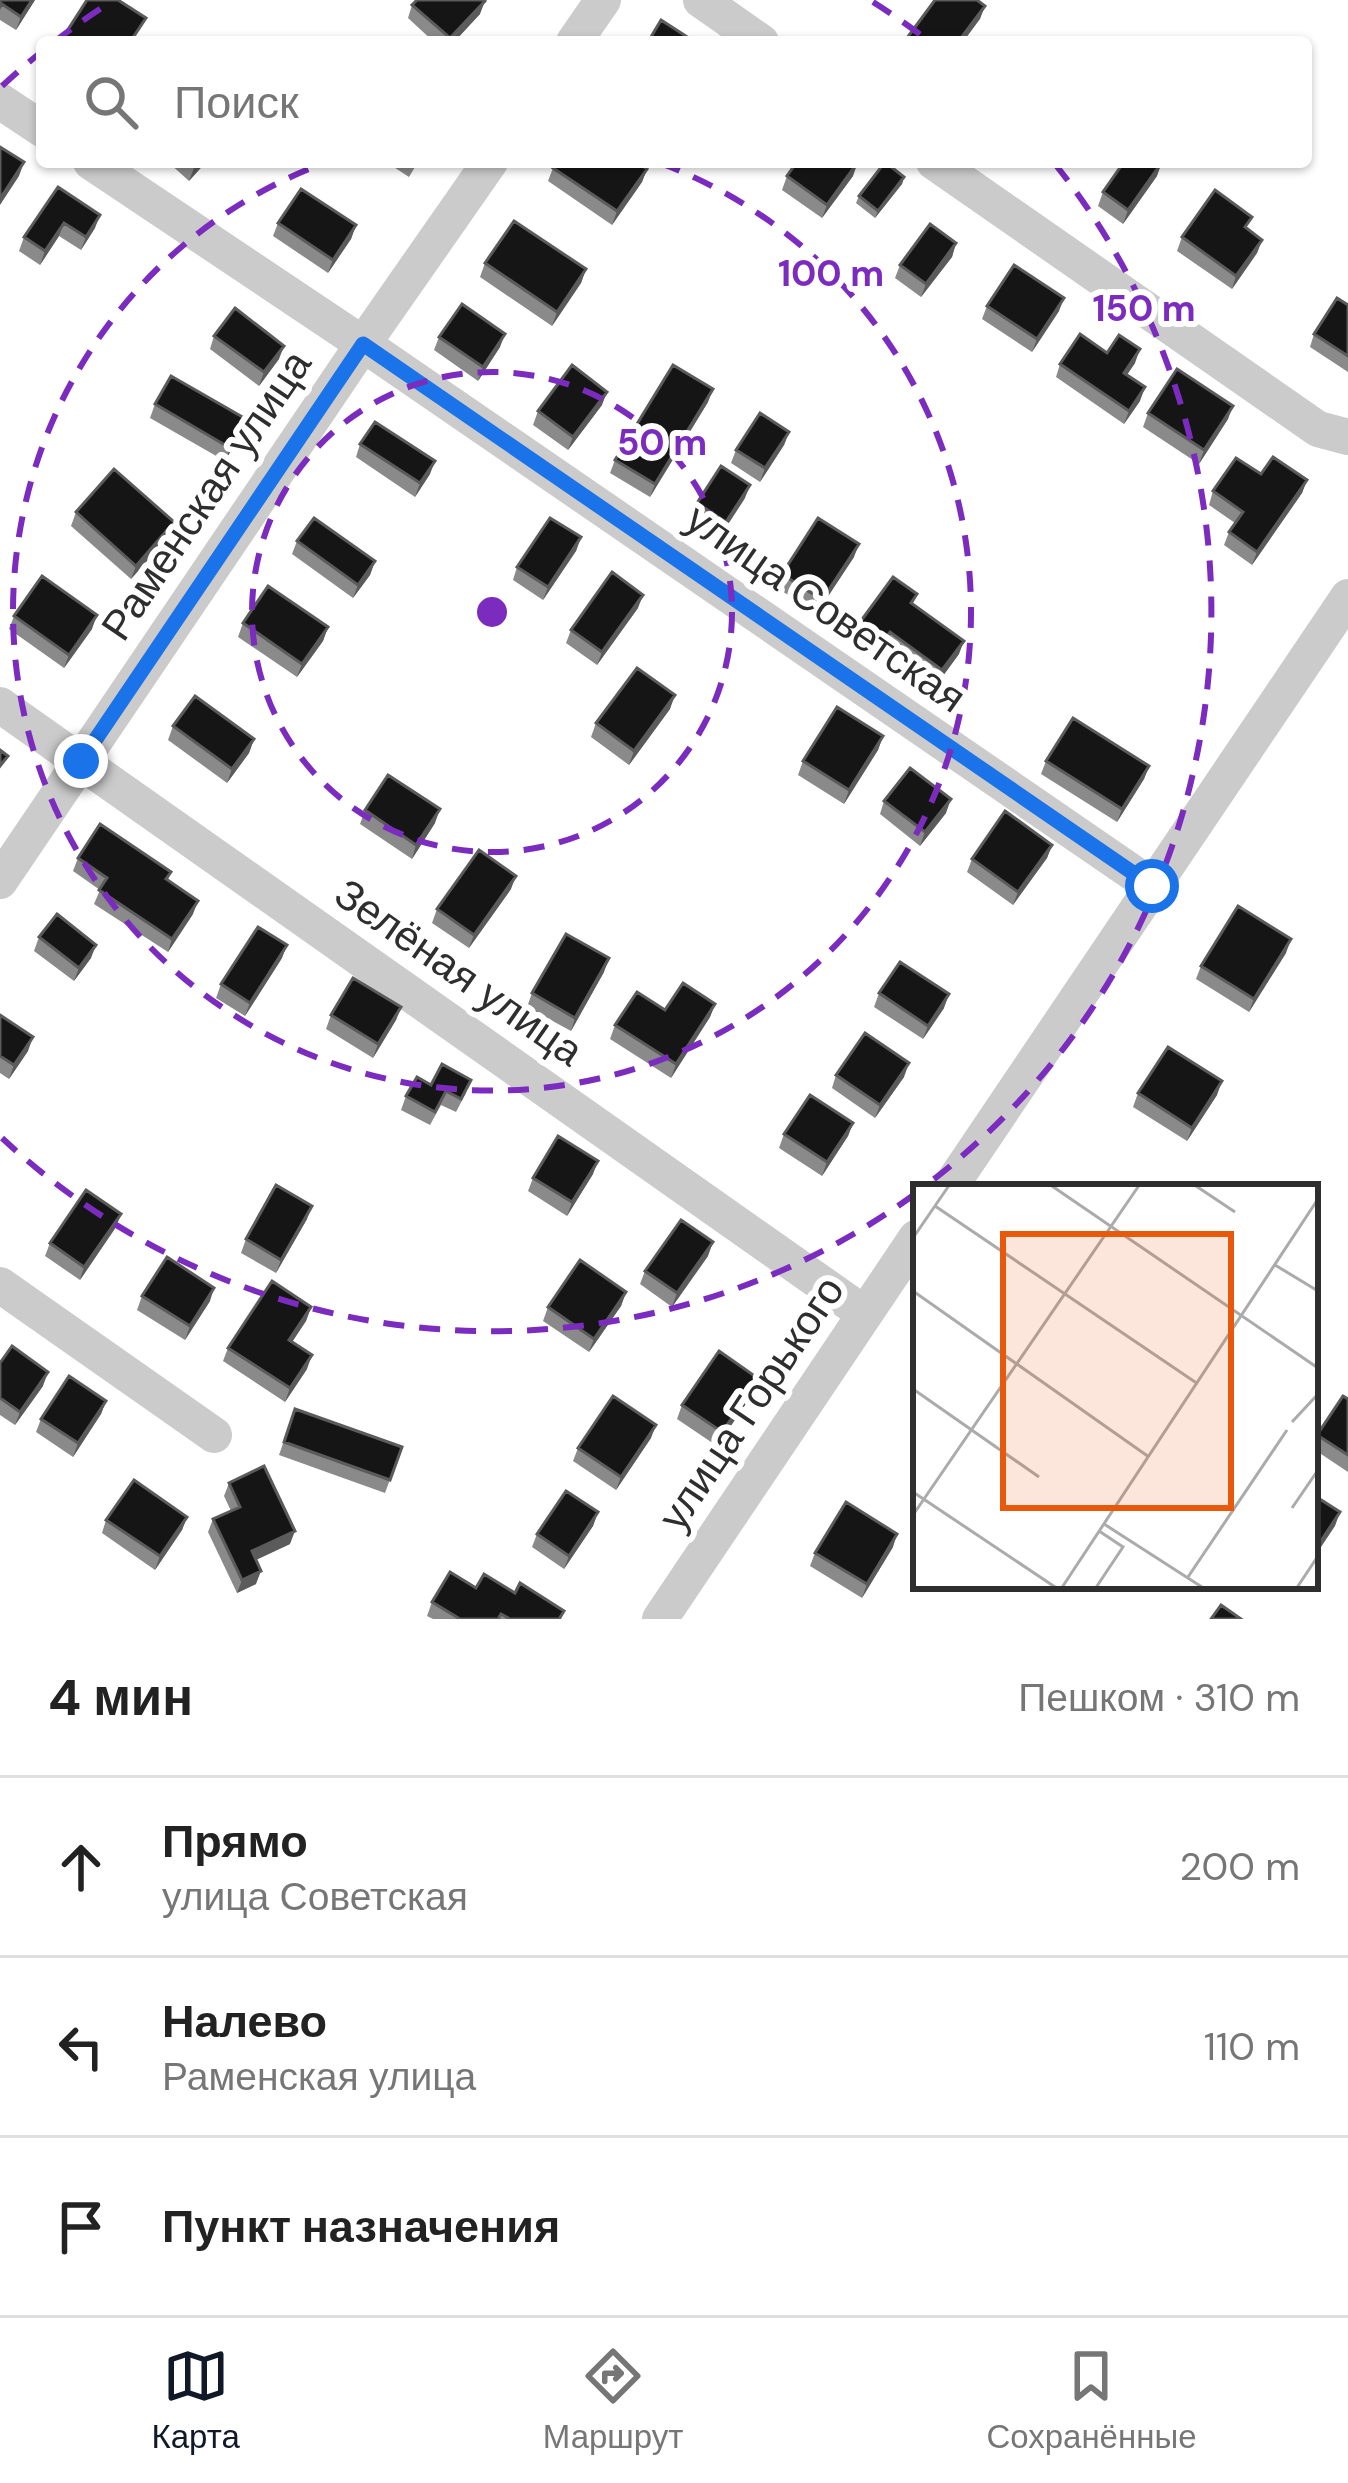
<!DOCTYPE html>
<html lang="ru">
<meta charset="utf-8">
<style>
body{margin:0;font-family:"DM Sans",sans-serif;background:#f2f2f2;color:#222}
.stop{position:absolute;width:36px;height:36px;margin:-27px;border:9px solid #1a73e8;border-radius:50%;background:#fff}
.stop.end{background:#1a73e8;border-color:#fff;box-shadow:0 3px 12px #0008}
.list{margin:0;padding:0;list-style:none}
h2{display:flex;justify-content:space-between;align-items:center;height:156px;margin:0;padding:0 48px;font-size:51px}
h2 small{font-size:39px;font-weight:400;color:#767676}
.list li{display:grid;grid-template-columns:78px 1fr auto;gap:36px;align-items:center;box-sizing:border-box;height:180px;padding:0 48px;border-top:3px solid #e0e0e0}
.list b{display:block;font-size:45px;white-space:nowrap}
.list p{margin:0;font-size:39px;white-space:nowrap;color:#767676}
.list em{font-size:39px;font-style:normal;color:#767676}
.icon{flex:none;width:66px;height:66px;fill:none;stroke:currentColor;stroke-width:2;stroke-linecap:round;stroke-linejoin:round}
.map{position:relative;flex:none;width:1348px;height:1619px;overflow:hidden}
.search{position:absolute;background:#fff;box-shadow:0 3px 9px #0004;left:36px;right:36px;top:36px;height:132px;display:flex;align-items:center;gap:30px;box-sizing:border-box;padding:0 42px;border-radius:12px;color:#767676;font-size:45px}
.sheet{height:696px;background:#fff}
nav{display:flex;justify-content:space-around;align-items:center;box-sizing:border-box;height:168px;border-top:3px solid #e0e0e0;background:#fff;font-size:33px;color:#767676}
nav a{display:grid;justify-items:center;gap:6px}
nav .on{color:#111827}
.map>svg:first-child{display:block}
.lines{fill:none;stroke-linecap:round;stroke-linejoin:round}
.street{stroke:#cbcbcb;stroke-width:36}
.wall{fill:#8a8a8a}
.shaded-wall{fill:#5b5b5b}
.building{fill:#151515;stroke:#5b5b5b;stroke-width:3}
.route{stroke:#1a73e8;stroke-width:15}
.ring{fill:none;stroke:#7b2cbf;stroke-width:6;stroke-dasharray:21 15}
.labels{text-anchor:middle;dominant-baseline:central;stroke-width:12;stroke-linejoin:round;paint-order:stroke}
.street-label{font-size:42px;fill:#2e2e2e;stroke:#fff}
.inset-road{fill:none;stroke:#ababab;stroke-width:3}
.view{fill:#e8590c;fill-opacity:0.15;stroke:#e8590c;stroke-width:6}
.inset-edge{fill:none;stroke:#2e2e2e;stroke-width:6}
.centre{fill:#7b2cbf;stroke:#fff;stroke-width:6}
.ring-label{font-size:36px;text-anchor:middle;font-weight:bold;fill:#7b2cbf;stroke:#fff;stroke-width:12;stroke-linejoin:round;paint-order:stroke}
</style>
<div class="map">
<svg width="1348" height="1619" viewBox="0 0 1348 1619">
<rect width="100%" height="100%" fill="#fff"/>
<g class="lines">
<path class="street" d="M 701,0 L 761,42
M 574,42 L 603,0
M 0,101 L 42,129
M 91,162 L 363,344 L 1152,886
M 934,162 L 1318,429 L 1348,437
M 0,705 L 865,1314
M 0,881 L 363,344 L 490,162
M 950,1187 L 1348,597
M 0,1285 L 214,1435
M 660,1619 L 916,1238"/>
</g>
<path class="wall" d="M 0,0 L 35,0 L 16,30 L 0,20 Z
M 412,5 L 480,14 L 454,42 L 434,42 L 408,18 Z
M 168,162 L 206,162 L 189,181 Z
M 386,162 L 418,162 L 409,177 Z
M 553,168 L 647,169 L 642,182 L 612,225 L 548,181 Z
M 787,176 L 853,176 L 822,218 L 782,190 Z
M 1157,176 L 1123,224 L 1098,206 L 1103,192 Z
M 904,177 L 902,184 L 875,218 L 856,203 L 859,196 Z
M 58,187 L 95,228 L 81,250 L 59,236 L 40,265 L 19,251 L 24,237 Z
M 278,223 L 356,225 L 351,239 L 328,273 L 273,236 Z
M 1248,229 L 1262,240 L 1257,253 L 1232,289 L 1177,251 L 1182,237 Z
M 956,243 L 952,257 L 921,297 L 895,278 L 900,265 Z
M 485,263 L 586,269 L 581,283 L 552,326 L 480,277 Z
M 1348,305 L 1348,372 L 1310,347 L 1314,334 Z
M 987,306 L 1059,311 L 1032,352 L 982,319 Z
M 214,336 L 279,359 L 259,386 L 210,349 Z
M 439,337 L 500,347 L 478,381 L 434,350 Z
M 1107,353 L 1135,363 L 1127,375 L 1140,401 L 1124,424 L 1056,377 L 1060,364 Z
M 708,402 L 650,497 L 610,473 L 615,460 Z
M 155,404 L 241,433 L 225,461 L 150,418 Z
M 602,405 L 568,450 L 533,425 L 538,411 Z
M 1148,413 L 1228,419 L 1199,464 L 1143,427 Z
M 789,432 L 784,445 L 760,482 L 731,463 L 736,450 Z
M 360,444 L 430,474 L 415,497 L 356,457 Z
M 1261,474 L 1307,480 L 1302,493 L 1252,565 L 1224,545 L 1229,532 L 1235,523 L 1209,505 L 1213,491 Z
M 745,498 L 721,535 L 692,516 L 697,503 Z
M 76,512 L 174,522 L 169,536 L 131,579 L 71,526 Z
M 581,537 L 576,551 L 543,600 L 513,580 L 517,567 Z
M 297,541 L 375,561 L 370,575 L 353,598 L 292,554 Z
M 854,557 L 817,613 L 777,588 L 782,574 Z
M 917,594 L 913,604 L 959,654 L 937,684 L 885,646 L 874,660 L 851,642 L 855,629 Z
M 638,608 L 597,665 L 566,643 L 571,630 Z
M 14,616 L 92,629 L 64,668 L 9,629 Z
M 243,623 L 328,627 L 323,641 L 297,677 L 238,637 Z
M 670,709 L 629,765 L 591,737 L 596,723 Z
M 173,726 L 254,739 L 249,753 L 227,783 L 168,740 Z
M 883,736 L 878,750 L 844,804 L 798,775 L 803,761 Z
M 1046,761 L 1149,766 L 1144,779 L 1117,822 L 1041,774 Z
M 884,801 L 946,813 L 920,846 L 880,814 Z
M 365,810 L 435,823 L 412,859 L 360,824 Z
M 1052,845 L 1047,858 L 1013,905 L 967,872 L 972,859 Z
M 78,858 L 171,872 L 168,880 L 193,914 L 168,952 L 94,904 L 100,890 L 73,871 Z
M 511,889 L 469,948 L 432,923 L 437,909 Z
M 39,937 L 91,958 L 74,981 L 34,951 Z
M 1286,953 L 1249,1012 L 1196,979 L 1201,966 Z
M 282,958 L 245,1016 L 216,998 L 221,984 Z
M 604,972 L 571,1031 L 527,1007 L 532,993 Z
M 879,993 L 944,1008 L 923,1039 L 874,1007 Z
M 715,1004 L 710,1017 L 671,1078 L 610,1039 L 615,1025 L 665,1010 Z
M 401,1007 L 396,1020 L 373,1058 L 326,1029 L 331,1015 Z
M 0,1015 L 28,1051 L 9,1079 L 0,1073 Z
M 836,1075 L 904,1077 L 875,1118 L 832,1088 Z
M 431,1085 L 466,1093 L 456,1112 L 441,1105 L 430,1125 L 401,1110 L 406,1096 Z
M 1138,1093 L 1217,1095 L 1187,1141 L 1133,1107 Z
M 853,1123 L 848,1136 L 822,1176 L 779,1148 L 784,1134 Z
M 593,1174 L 567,1216 L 528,1191 L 533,1178 Z
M 307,1219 L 276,1273 L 241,1253 L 246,1239 Z
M 116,1227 L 80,1280 L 45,1256 L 50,1243 Z
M 708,1256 L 672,1307 L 640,1284 L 645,1271 Z
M 626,1292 L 621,1306 L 589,1352 L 543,1321 L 548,1307 Z
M 142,1296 L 210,1301 L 185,1340 L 137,1310 Z
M 311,1307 L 306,1321 L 292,1341 L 307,1369 L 285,1402 L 223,1361 L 228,1348 Z
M 0,1363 L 43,1386 L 15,1425 L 0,1415 Z
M 759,1379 L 754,1392 L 717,1446 L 677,1419 L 682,1405 Z
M 1348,1399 L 1348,1472 L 1315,1450 L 1317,1435 Z
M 106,1401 L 101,1414 L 73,1457 L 36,1432 L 41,1419 Z
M 295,1409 L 402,1447 L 385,1493 L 279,1455 Z
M 916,1419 L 916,1439 L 910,1435 Z
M 651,1438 L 616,1490 L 573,1461 L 578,1448 Z
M 229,1483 L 290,1544 L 256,1560 L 256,1584 L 237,1593 L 208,1532 L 213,1519 L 231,1511 L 224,1496 Z
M 598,1512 L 593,1526 L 564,1569 L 532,1547 L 537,1534 Z
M 187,1517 L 182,1530 L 155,1570 L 102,1533 L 106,1520 Z
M 893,1547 L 862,1598 L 810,1566 L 815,1553 Z
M 476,1588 L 564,1611 L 561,1619 L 433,1619 L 427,1616 L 432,1602 Z"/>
<path class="shaded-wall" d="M 32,0 L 35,0 L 16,30 L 21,17 Z
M 485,1 L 480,14 L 454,42 L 449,42 Z
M 985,6 L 980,19 L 963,42 L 958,42 Z
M 24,162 L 19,176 L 0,205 L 0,199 Z
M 199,162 L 206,162 L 189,181 L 194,168 Z
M 858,162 L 853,176 L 822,218 L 827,205 Z
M 1162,162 L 1157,176 L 1123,224 L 1128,210 Z
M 647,169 L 642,182 L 612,225 L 617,211 Z
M 904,177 L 902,184 L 875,218 L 878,211 Z
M 100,215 L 95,228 L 81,250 L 86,237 Z
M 64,223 L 59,236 L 40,265 L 45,251 Z
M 356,225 L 351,239 L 328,273 L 333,260 Z
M 1262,240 L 1257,253 L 1232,289 L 1236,276 Z
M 956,243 L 952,257 L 921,297 L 926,284 Z
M 586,269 L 581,283 L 552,326 L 557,312 Z
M 1064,298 L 1059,311 L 1032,352 L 1037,339 Z
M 505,334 L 500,347 L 478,381 L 483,367 Z
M 284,346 L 279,359 L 259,386 L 264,372 Z
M 1140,349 L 1135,363 L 1119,386 L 1124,373 Z
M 1145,387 L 1140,401 L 1124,424 L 1129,411 Z
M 713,389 L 708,402 L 650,497 L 655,484 Z
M 607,392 L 602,405 L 568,450 L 573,437 Z
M 1233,406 L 1228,419 L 1199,464 L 1204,450 Z
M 246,419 L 241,433 L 225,461 L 230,448 Z
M 789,432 L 784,445 L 760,482 L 765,468 Z
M 435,461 L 430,474 L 415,497 L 420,483 Z
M 1307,480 L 1302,493 L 1252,565 L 1257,552 Z
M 750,485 L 745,498 L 721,535 L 726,522 Z
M 174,522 L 169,536 L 131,579 L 136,566 Z
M 581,537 L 576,551 L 543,600 L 548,587 Z
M 859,544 L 854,557 L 817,613 L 822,600 Z
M 375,561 L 370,575 L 353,598 L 358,585 Z
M 643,595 L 638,608 L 597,665 L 602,652 Z
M 97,615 L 92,629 L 64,668 L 69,655 Z
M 328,627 L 323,641 L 297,677 L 302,664 Z
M 890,632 L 885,646 L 874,660 L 879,647 Z
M 964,641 L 959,654 L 937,684 L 942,670 Z
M 675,695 L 670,709 L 629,765 L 634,751 Z
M 883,736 L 878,750 L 844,804 L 849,790 Z
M 254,739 L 249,753 L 227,783 L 232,769 Z
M 1149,766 L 1144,779 L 1117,822 L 1122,809 Z
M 951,799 L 946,813 L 920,846 L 925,832 Z
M 440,809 L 435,823 L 412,859 L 416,845 Z
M 1052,845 L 1047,858 L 1013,905 L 1018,892 Z
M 516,876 L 511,889 L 469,948 L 474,935 Z
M 198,901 L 193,914 L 168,952 L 172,939 Z
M 1291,939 L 1286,953 L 1249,1012 L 1254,999 Z
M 96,945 L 91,958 L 74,981 L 79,968 Z
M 287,945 L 282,958 L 245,1016 L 250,1003 Z
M 609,958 L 604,972 L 571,1031 L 575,1018 Z
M 949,994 L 944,1008 L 923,1039 L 928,1026 Z
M 715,1004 L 710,1017 L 671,1078 L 676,1064 Z
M 401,1007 L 396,1020 L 373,1058 L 378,1044 Z
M 33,1037 L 28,1051 L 9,1079 L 14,1065 Z
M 909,1063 L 904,1077 L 875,1118 L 880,1105 Z
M 1222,1081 L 1217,1095 L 1187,1141 L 1192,1128 Z
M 853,1123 L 848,1136 L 822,1176 L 827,1162 Z
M 598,1161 L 593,1174 L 567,1216 L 572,1202 Z
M 312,1206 L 307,1219 L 276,1273 L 281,1260 Z
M 121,1214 L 116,1227 L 80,1280 L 84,1267 Z
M 713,1242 L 708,1256 L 672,1307 L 677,1293 Z
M 214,1288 L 210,1301 L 185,1340 L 190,1326 Z
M 626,1292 L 621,1306 L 589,1352 L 594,1339 Z
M 311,1307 L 306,1321 L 285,1353 L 289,1340 Z
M 312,1355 L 307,1369 L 285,1402 L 290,1388 Z
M 48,1372 L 43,1386 L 15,1425 L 20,1412 Z
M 759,1379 L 754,1392 L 717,1446 L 722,1432 Z
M 106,1401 L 101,1414 L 73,1457 L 78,1443 Z
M 656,1425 L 651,1438 L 616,1490 L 621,1477 Z
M 598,1512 L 593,1526 L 564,1569 L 569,1556 Z
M 1340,1512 L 1335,1526 L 1315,1556 L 1315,1550 Z
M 187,1517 L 182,1530 L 155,1570 L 160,1556 Z
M 295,1531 L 290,1544 L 247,1564 L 252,1551 Z
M 897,1534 L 893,1547 L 862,1598 L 867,1584 Z
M 261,1571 L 256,1584 L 237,1593 L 242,1580 Z"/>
<path class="building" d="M 0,0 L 32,0 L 21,17 L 2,4 L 0,7 Z
M 87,0 L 118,0 L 146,18 L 130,42 L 60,42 Z
M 417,0 L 484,0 L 485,1 L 450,38 L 412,5 Z
M 935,0 L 977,0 L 985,6 L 958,42 L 904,42 Z
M 661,20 L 695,42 L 648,42 Z
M 0,147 L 24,162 L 0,199 Z
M 557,162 L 637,162 L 647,169 L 617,211 L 553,168 Z
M 797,162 L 858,162 L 827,205 L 787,176 Z
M 885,162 L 904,177 L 878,211 L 859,196 Z
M 1124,162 L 1162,162 L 1128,210 L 1103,192 Z
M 58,187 L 100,215 L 86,237 L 64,223 L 45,251 L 24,237 Z
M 301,189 L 356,225 L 333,260 L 278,223 Z
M 1215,190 L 1252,217 L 1245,227 L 1262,240 L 1236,276 L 1182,237 Z
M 514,221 L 586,269 L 557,312 L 485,263 Z
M 930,224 L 956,243 L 926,284 L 900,265 Z
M 1014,265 L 1064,298 L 1037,339 L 987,306 Z
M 1337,298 L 1348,305 L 1348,356 L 1314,334 Z
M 462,304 L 505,334 L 483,367 L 439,337 Z
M 235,308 L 284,346 L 264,372 L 214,336 Z
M 1080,334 L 1107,353 L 1119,335 L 1140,349 L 1124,373 L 1145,387 L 1129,411 L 1060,364 Z
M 572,365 L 607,392 L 573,437 L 538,411 Z
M 673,365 L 713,389 L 655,484 L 615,460 Z
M 1177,369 L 1233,406 L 1204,450 L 1148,413 Z
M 171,376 L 246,419 L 230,448 L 155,404 Z
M 760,413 L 789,432 L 765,468 L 736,450 Z
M 375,422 L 435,461 L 420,483 L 360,444 Z
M 1273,457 L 1307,480 L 1257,552 L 1229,532 L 1243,512 L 1213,491 L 1236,458 L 1261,474 Z
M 721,466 L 750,485 L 726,522 L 697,503 Z
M 114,469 L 174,522 L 136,566 L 76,512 Z
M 314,518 L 375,561 L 358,585 L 297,541 Z
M 550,518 L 581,537 L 548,587 L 517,567 Z
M 818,518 L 859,544 L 822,600 L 782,574 Z
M 612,572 L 643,595 L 602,652 L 571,630 Z
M 42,576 L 97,615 L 69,655 L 14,616 Z
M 893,577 L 917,594 L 911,603 L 964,641 L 942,670 L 890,632 L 879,647 L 855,629 Z
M 268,586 L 328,627 L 302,664 L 243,623 Z
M 637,668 L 675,695 L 634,751 L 596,723 Z
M 195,696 L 254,739 L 232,769 L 173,726 Z
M 837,707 L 883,736 L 849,790 L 803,761 Z
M 1073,718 L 1149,766 L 1122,809 L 1046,761 Z
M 0,750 L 8,756 L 0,766 Z
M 910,768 L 951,799 L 925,832 L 884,801 Z
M 388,775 L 440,809 L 416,845 L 365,810 Z
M 1005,811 L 1052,845 L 1018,892 L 972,859 Z
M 100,824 L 171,872 L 166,879 L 198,901 L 172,939 L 99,890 L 107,878 L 78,858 Z
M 479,850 L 516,876 L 474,935 L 437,909 Z
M 1238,906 L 1291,939 L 1254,999 L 1201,966 Z
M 57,914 L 96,945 L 79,968 L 39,937 Z
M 258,927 L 287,945 L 250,1003 L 221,984 Z
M 566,934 L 609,958 L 575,1018 L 532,993 Z
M 900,962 L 949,994 L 928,1026 L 879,993 Z
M 353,978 L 401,1007 L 378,1044 L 331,1015 Z
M 683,983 L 715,1004 L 676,1064 L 615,1025 L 637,992 L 665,1010 Z
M 0,1015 L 33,1037 L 14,1065 L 0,1056 Z
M 865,1033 L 909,1063 L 880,1105 L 836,1075 Z
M 1168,1047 L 1222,1081 L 1192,1128 L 1138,1093 Z
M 442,1064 L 471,1080 L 461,1099 L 446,1091 L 435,1112 L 406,1096 L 417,1077 L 431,1085 Z
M 810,1095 L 853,1123 L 827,1162 L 784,1134 Z
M 558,1136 L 598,1161 L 572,1202 L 533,1178 Z
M 276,1185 L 312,1206 L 281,1260 L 246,1239 Z
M 86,1190 L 121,1214 L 84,1267 L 50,1243 Z
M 681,1220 L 713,1242 L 677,1293 L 645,1271 Z
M 167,1257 L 214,1288 L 190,1326 L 142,1296 Z
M 580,1260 L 626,1292 L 594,1339 L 548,1307 Z
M 272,1281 L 311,1307 L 289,1340 L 312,1355 L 290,1388 L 228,1348 Z
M 12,1346 L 48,1372 L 20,1412 L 0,1398 L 0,1363 Z
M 719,1351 L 759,1379 L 722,1432 L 682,1405 Z
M 69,1376 L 106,1401 L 78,1443 L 41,1419 Z
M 613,1396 L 656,1425 L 621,1477 L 578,1448 Z
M 1343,1396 L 1348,1399 L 1348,1455 L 1317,1435 Z
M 295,1409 L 402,1447 L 390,1480 L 284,1442 Z
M 264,1466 L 295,1531 L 252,1551 L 261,1571 L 242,1580 L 213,1519 L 240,1507 L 229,1483 Z
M 134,1480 L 187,1517 L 160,1556 L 106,1520 Z
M 566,1491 L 598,1512 L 569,1556 L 537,1534 Z
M 1315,1496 L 1340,1512 L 1315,1550 Z
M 846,1502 L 897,1534 L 867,1584 L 815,1553 Z
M 450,1572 L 476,1588 L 484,1574 L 515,1593 L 520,1583 L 564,1611 L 559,1619 L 510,1619 L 501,1614 L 498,1619 L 460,1619 L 432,1602 Z
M 1221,1605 L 1241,1619 L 1211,1619 Z"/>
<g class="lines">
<path class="route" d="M 81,761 L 363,344 L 1152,886"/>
</g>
<g class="ring">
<circle cx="492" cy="612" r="240"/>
<path d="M660 163A479 479 0 1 1 324 163"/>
<path d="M915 1194A719 719 0 0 1 2 1138M2 86A719 719 0 0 1 40 53M54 42A719 719 0 0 1 111 2M873 2A719 719 0 0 1 930 42M1055 164A719 719 0 0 1 925 1186"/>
</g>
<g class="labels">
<g class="street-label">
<text transform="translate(206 495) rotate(-56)">Раменская улица</text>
<text transform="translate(826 608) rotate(35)">улица Советская</text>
<text transform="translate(459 972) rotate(35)">Зелёная улица</text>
<text transform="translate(751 1403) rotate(-56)">улица Горького</text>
</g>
</g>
<g transform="translate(913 1184)">
<rect width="405" height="405" fill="#fff"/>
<path class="inset-road" d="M 136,0 L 405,184M 280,0 L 322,28M 22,22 L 285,200M 0,54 L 37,0M 362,81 L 405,107M 0,107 L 236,273M 0,205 L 126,293M 379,238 L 405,210M 0,308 L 145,405M 379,324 L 405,286M 0,331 L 227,0M 191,340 L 292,405M 275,393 L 374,246M 148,405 L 405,15M 182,405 L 210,363 L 186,347M 383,405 L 405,372"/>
<path class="view" d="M 90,50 L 318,50 L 318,324 L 90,324 Z"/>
<rect width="405" height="405" class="inset-edge"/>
</g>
<circle cx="492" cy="612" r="18" class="centre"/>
<g class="ring-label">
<text x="831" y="286">100 m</text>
<text x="1144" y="321">150 m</text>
<text x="662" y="455">50 m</text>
</g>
</svg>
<div class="stop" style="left:1152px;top:886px"></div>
<div class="stop end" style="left:81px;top:761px"></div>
<div class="search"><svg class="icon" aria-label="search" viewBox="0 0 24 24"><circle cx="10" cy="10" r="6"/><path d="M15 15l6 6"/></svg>Поиск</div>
</div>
<section class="sheet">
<h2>4 мин<small>Пешком · 310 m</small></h2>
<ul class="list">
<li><svg class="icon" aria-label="ahead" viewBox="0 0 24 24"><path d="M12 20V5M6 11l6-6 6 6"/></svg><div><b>Прямо</b><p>улица Советская</p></div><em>200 m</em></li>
<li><svg class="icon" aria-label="left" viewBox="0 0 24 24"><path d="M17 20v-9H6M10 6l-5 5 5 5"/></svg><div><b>Налево</b><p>Раменская улица</p></div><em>110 m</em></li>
<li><svg class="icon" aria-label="arrive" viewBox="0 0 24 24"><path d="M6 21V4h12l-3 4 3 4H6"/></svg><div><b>Пункт назначения</b></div></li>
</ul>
</section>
<nav>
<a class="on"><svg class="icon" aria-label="map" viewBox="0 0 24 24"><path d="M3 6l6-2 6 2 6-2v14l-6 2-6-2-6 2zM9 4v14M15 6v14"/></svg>Карта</a>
<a><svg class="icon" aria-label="directions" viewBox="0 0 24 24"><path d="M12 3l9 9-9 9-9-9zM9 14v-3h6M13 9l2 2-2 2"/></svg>Маршрут</a>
<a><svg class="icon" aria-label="saved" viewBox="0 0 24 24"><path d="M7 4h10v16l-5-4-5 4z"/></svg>Сохранённые</a>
</nav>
